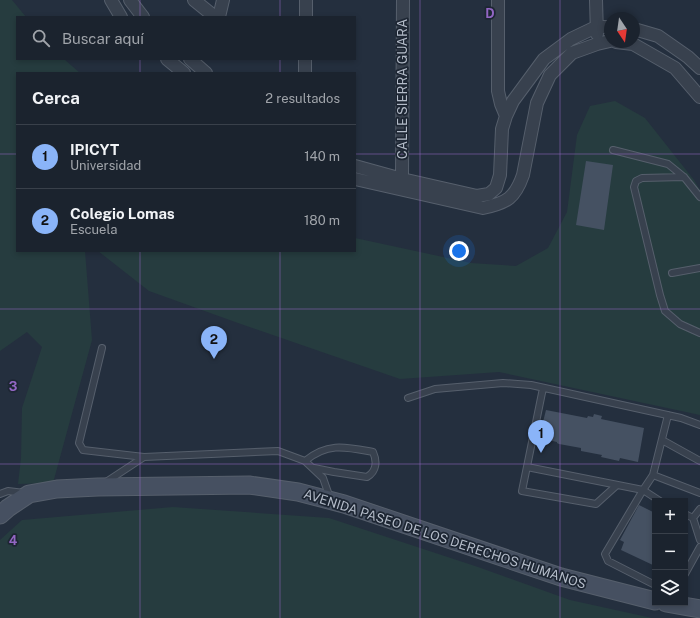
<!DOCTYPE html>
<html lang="es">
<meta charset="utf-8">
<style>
body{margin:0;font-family:"Public Sans",sans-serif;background:#242b36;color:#f1f3f6}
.controls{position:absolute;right:12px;bottom:12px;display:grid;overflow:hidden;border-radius:0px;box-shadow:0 2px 6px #0003}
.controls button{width:36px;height:36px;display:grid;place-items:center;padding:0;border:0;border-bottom:1px solid #39404a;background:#1b232e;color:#f1f3f6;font:20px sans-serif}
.compass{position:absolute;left:604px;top:12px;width:36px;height:36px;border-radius:50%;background:#1b232e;box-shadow:0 2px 6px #0003;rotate:167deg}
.you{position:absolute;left:459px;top:251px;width:14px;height:14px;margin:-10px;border:3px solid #fff;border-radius:50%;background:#1a73e8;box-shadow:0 0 0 6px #1a73e833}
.badge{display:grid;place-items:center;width:26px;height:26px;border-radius:50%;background:#8ab4f8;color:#111;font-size:13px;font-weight:700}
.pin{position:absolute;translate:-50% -33px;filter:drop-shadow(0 1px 2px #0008)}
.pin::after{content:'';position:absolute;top:21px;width:14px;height:12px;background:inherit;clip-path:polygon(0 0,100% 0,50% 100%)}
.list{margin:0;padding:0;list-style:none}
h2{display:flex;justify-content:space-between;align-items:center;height:52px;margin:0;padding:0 16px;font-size:17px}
h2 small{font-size:13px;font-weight:400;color:#a0a4aa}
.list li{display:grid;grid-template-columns:26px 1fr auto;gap:12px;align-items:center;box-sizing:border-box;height:64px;padding:0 16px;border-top:1px solid #39404a}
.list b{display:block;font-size:15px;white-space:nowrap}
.list p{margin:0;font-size:13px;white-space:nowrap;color:#a0a4aa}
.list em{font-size:13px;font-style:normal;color:#a0a4aa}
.icon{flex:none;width:22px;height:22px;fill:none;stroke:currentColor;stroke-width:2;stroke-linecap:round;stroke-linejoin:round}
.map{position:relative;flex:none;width:700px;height:618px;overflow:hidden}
.search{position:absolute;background:#1b232e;box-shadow:0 2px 6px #0003;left:16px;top:16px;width:340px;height:44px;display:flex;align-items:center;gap:10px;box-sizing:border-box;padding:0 14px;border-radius:0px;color:#a0a4aa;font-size:15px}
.panel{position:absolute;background:#1b232e;box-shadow:0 2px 6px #0003;left:16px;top:72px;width:340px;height:180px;border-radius:0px}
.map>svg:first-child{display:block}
.green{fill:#263c3f}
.building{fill:#455162}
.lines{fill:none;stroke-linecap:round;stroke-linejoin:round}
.lane-casing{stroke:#565f6c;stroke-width:8}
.street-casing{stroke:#565f6c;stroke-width:14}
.secondary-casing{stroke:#565f6c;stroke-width:19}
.lane{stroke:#38414e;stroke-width:6}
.street{stroke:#38414e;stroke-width:12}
.secondary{stroke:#465061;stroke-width:17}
.grid{fill:none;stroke:#9266c3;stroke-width:1;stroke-opacity:0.55}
.labels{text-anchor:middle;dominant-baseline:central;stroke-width:3.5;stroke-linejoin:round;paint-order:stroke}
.street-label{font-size:13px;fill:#b4bcc9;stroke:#1d2633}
.grid-label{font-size:13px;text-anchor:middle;font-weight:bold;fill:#9266c3;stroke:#1d2633;stroke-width:3.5;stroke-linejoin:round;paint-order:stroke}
</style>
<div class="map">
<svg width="700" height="618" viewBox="0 0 700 618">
<rect width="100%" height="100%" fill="#242f3e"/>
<path class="green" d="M 0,0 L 12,0 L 26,17 L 17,17 L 17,59 L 64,59 L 80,73 L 17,73 L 17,251 L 85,251 L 92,340 L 53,483 L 18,484 L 21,458 L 22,408 L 42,347 L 27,332 L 0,351 Z
M 615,101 L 645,118 L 694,180 L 700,190 L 700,415 L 499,372 L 400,379 L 238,323 L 149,291 L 98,251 L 355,251 L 355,238 L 471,263 L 516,266 L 548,248 L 567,212 L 577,135 L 590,106 Z
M 173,507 L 329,518 L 478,567 L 570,600 L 652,618 L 0,618 L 0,540 L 22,520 Z"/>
<path class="building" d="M 586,161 L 613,165 L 604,230 L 576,225 Z
M 546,410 L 587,418 L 588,416 L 593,417 L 594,414 L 602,416 L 601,419 L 644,428 L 638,462 L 620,458 L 619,461 L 601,457 L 602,455 L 581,451 L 581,448 L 559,444 L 557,443 L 557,442 L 539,438 Z
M 639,505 L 655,513 L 655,566 L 621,550 L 624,542 L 620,540 Z"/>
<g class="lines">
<defs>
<path id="lane" d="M 613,150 L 668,164 L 684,177 L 700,197
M 684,177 L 642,178 L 636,181 L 634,187 L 660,295 L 665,311 L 680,324 L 700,333
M 672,273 L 700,268
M 102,348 L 79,443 L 83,450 L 144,457
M 543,388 L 522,491 L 596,504 L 617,485
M 408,398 L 435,389 L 503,383 L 531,385 L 681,418 L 700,425
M 662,440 L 700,461
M 305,461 C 328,442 346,447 373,452 C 377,461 377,471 367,477 L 334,472 L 314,468
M 527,467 L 643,490 L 660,501
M 653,475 L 700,493
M 106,482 L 144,457 L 278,451 L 305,461 L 323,478 L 330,498
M 0,494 L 8,491 L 24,493
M 685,514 L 693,518 L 700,540
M 693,518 L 700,509
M 685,574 L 700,547
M 655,585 L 608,561 L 605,554 L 643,490 L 653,475 L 668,415"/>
<path id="street" d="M 111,0 L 121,17
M 130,0 L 143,17
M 194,0 L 215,17
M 498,0 L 498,91 L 501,104 L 506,116
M 596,0 L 597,34
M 219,17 L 223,0
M 306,17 L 306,0
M 634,29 L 658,36 L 688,57 L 700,68
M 616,42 L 633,44 L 675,68 L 700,97
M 167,59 L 184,73
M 190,59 L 206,73
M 305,73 L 305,59
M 355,166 L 402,179 L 477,196 L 489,194 L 496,188 L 500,175 L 502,129 L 506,116 L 513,101 L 544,59 L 571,39 L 596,27 L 610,27
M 355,179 L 483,208 C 507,203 515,198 523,175 L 537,103 L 550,75 L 572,53 L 597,44 L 610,41
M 402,179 L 403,0"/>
<path id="secondary" d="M 0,515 L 8,508 L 29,494 L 57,489 L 98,487 L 249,485 L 298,492 L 344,504 L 561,577 L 655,601
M 666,603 L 700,609"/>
</defs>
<use href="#lane" class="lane-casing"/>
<use href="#street" class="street-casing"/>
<use href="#secondary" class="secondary-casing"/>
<use href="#lane" class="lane"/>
<use href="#street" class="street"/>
<use href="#secondary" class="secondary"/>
</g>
<path class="grid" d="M 140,0 L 140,17M 280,0 L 280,17M 420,0 L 420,618M 560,0 L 560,618M 140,59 L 140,73M 280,59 L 280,73M 0,154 L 17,154M 355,154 L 700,154M 140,251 L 140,618M 280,251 L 280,618M 0,309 L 700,309M 0,464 L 700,464"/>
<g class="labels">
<g class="street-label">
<text transform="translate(402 89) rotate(-90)">CALLE SIERRA GUARA</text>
<text transform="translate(445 539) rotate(18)">AVENIDA PASEO DE LOS DERECHOS HUMANOS</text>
</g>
</g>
<g class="grid-label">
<text x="490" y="18">D</text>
<text x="13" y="391">3</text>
<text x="13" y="545">4</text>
</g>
</svg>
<div class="controls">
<button>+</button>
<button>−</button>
<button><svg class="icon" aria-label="layers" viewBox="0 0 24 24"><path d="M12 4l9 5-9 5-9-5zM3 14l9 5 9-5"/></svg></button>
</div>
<svg class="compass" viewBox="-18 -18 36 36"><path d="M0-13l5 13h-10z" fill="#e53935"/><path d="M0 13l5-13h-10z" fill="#a0a4aa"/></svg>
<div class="you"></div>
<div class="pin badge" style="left:541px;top:453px">1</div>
<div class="pin badge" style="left:214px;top:359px">2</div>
<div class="search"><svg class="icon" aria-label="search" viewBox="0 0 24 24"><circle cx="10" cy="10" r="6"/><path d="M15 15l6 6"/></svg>Buscar aquí</div>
<section class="panel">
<h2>Cerca<small>2 resultados</small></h2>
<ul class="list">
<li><span class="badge">1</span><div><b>IPICYT</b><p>Universidad</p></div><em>140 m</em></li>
<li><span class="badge">2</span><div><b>Colegio Lomas</b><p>Escuela</p></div><em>180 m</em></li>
</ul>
</section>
</div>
